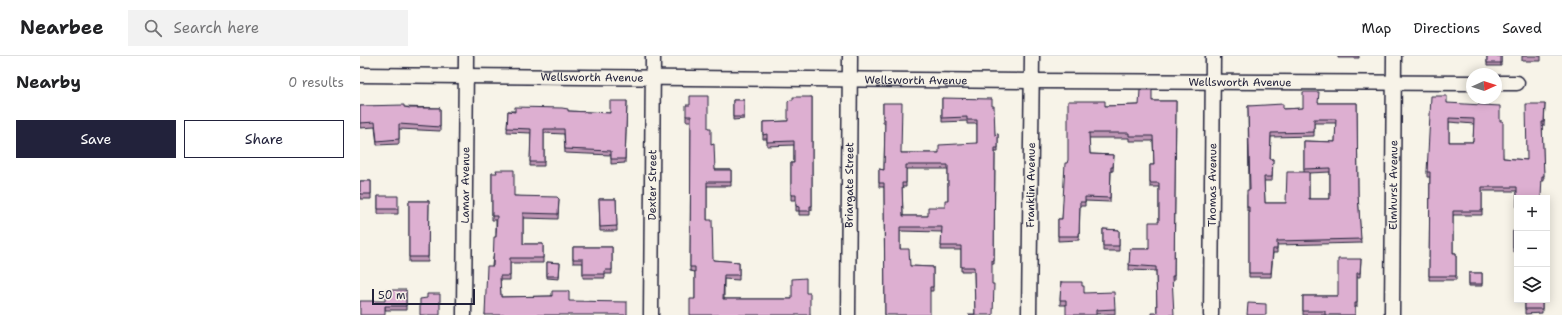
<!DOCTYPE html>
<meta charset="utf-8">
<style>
body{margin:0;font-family:"Shantell Sans",sans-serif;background:#f2f2f2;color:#202124}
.controls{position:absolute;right:12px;bottom:12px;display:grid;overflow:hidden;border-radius:0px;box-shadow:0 2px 10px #0003}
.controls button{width:36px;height:36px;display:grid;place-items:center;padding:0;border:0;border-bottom:1px solid #e0e0e0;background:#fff;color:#202124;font:20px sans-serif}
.compass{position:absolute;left:1106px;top:12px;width:36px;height:36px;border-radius:50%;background:#fff;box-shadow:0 2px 10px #0003;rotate:87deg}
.scale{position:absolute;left:12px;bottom:10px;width:103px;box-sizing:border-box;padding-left:4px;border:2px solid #22223b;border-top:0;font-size:11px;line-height:14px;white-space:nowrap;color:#22223b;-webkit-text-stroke:3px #f7f3e8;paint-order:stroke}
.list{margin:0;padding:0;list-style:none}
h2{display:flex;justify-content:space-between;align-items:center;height:52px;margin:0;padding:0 16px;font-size:17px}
h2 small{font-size:13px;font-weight:400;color:#757577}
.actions{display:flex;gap:8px;padding:12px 16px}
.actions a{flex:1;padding:9px 0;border:1px solid #22223b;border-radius:0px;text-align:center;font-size:14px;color:#22223b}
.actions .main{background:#22223b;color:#fff}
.icon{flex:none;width:22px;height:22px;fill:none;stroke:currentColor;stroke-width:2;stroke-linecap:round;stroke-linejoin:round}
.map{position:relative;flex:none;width:1202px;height:259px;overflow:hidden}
header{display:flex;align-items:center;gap:24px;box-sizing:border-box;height:56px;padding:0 20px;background:#fff;border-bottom:1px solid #e0e0e0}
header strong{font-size:19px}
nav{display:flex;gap:22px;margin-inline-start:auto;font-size:14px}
.search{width:280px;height:36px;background:#f2f2f2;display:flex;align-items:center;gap:10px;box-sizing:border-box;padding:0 14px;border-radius:0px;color:#757577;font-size:15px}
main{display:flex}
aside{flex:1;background:#fff}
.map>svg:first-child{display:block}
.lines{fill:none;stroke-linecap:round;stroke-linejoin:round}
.minor-casing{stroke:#22223b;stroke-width:17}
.minor{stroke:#f7f3e8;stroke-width:14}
.wall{fill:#be96b4;stroke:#22223b;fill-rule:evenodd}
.building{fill:#ddafd1;stroke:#22223b;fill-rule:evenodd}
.labels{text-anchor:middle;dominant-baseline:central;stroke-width:4;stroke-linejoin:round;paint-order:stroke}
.street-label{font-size:11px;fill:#22223b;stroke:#f7f3e8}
</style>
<header>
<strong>Nearbee</strong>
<div class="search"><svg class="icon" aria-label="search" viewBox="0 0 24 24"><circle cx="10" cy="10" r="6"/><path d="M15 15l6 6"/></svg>Search here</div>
<nav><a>Map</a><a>Directions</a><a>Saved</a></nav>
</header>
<main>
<aside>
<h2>Nearby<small>0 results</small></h2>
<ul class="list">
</ul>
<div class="actions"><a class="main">Save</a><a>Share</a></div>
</aside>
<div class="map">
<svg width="1202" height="259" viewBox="0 0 1202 259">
<rect width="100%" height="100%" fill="#f7f3e8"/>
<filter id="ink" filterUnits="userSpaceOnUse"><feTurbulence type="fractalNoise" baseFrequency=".025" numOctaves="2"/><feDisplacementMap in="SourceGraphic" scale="8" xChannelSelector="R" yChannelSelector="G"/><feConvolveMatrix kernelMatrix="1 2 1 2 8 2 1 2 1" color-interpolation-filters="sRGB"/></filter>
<g filter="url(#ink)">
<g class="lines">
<defs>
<g id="minor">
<path id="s1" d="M 0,19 L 672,25 L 1112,27"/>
<path d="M 1136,27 L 1157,27"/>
<path id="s2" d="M 104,259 L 106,0"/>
<path id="s3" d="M 291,259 L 293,0"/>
<path id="s4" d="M 488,259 L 490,0"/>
<path id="s5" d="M 669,259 L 672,0"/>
<path id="s6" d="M 851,259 L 853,0"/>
<path id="s7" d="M 1032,259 L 1034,0"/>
</g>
</defs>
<use href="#minor" class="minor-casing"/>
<use href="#minor" class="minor"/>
</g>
<path class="wall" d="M 978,0 L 999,0 L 999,2 L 978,2 Z
M 1127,0 L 1141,0 L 1141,10 L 1127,10 Z
M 1162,0 L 1181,0 L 1181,5 L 1162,5 Z
M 452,41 L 452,154 L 450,154 L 450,159 L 439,159 L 439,155 L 436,155 L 436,144 L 431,144 L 431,107 L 434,107 L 434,89 L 407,90 L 407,83 L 403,83 L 403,66 L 428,65 L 433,44 Z
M 582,42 L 632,50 L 635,79 L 638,78 L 638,96 L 635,96 L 634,208 L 632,208 L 615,258 L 614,215 L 601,215 L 601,194 L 581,194 L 582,176 L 540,175 L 540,193 L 550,210 L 573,211 L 573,235 L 570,235 L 525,259 L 524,131 L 519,131 L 519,113 L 524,114 L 525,67 L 523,67 L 523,47 L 541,97 L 579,97 L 617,87 L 617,68 L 607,68 L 607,65 L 582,66 ZM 546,113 L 588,113 L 588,144 L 585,151 L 568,160 L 543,160 L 542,131 L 546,131 Z
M 373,44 L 384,44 L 384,63 L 373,64 Z
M 267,45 L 265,107 L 251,108 L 251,99 L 205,97 L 204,78 L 184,77 L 184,110 L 170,110 L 171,77 L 147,76 L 148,55 L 208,55 L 250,57 Z
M 792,45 L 816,45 L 814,225 L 812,225 L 797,257 L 796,215 L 769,214 L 770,193 L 789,193 L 799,166 L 799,131 L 790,131 L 790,109 L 794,109 L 793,85 L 769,85 L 769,82 L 729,82 L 730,98 L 754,99 L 753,115 L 751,115 L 750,146 L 725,145 L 725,150 L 720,150 L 719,184 L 698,185 L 698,163 L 702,163 L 707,107 L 745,50 L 779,49 Z
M 959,47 L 997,47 L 998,139 L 1001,187 L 917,189 L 917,197 L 913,197 L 911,221 L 889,221 L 889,155 L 887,155 L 887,139 L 889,134 L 888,50 L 923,53 L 943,52 ZM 954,67 L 976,67 L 975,86 L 944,85 L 944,116 L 926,147 L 905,147 L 904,125 L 912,125 L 913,103 L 910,103 L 911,81 L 954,80 ZM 970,116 L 970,143 L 949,143 L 949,117 Z
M 1087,47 L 1140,65 L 1143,102 L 1167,104 L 1185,48 L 1184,70 L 1182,70 L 1184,125 L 1182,125 L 1157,142 L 1157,159 L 1157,135 L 1122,135 L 1122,159 L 1093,159 L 1093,197 L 1096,197 L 1096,224 L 1069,224 L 1070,121 L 1067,121 L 1067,116 ZM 1089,66 L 1114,68 L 1113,86 L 1089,86 Z
M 330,49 L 348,72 L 355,114 L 371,114 L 371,130 L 347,130 L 347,164 L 353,204 L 379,206 L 379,224 L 364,223 L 364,243 L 432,243 L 446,237 L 450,259 L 335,243 L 335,216 L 330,215 L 331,65 L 326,65 L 326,60 Z
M 0,50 L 80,52 L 80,75 L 39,73 L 39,88 L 17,89 L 15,71 L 0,72 Z
M 132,117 L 154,140 L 199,143 L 198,163 L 163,162 L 163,188 L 183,188 L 183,207 L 150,207 L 150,224 L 140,224 L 141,241 L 192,240 L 209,235 L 125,259 L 136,181 L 136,164 L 132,164 Z
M 0,125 L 11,125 L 11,143 L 0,143 Z
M 18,140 L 38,153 L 38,158 L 18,158 Z
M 239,143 L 256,143 L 257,175 L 240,175 Z
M 49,145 L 69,145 L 68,206 L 49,206 Z
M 743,173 L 759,174 L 759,195 L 743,195 Z
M 1153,175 L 1157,175 L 1157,196 L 1153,196 Z
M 213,191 L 252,191 L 252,218 L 245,218 L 245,222 L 223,222 L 223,207 L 213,207 Z
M 1001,203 L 1000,221 L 997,221 L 997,251 L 995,251 L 995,259 L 943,259 L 943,240 L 978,240 Z
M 187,206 L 200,207 L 199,223 L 187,222 Z
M 1109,217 L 1122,217 L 1122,230 L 1109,230 Z
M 701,226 L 722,230 L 724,237 L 755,253 L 755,258 L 736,258 L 706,249 L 700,249 Z
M 46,234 L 46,254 L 25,254 L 25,245 Z
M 1165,244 L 1182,244 L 1182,257 L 1165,258 Z"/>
<path class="building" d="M 1127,0 L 1141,0 L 1141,7 L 1127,7 Z
M 780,34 L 792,34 L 792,45 L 816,45 L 814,220 L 812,220 L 814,259 L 791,259 L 791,257 L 797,257 L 796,211 L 769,209 L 770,193 L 789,193 L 789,166 L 799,166 L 799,127 L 790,127 L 790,109 L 794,109 L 793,80 L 769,80 L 769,77 L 729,77 L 730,98 L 754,99 L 753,111 L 751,111 L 750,142 L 725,141 L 725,146 L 720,146 L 719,180 L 698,180 L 698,163 L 702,163 L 705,107 L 707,107 L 708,104 L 708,45 L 745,45 L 745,50 L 779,49 Z
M 943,36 L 959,36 L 958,47 L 997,47 L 998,139 L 1001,183 L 917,185 L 917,193 L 913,193 L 911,217 L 889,217 L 889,151 L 887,151 L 887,134 L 890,134 L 888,50 L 923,48 L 923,53 L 943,52 ZM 954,63 L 976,63 L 975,86 L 944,85 L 944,113 L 970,112 L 970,143 L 949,143 L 949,116 L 927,116 L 926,147 L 905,147 L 904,121 L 912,121 L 913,103 L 910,103 L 911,77 L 954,76 Z
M 330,40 L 348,40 L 348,72 L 351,72 L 351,89 L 354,88 L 355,114 L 371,114 L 371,126 L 347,126 L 347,164 L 352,164 L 353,204 L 379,206 L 379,219 L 364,219 L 363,243 L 432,243 L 432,223 L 446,222 L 446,237 L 450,237 L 450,259 L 330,259 L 330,243 L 335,243 L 335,211 L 330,211 L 331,60 L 326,60 L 326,49 L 330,49 Z
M 1071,40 L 1087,40 L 1087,47 L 1140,50 L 1140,65 L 1143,65 L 1143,102 L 1167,104 L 1166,48 L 1185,48 L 1184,66 L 1182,66 L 1184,120 L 1182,120 L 1181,142 L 1157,142 L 1157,154 L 1157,131 L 1122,131 L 1122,155 L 1093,155 L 1093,197 L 1096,197 L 1096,220 L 1069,220 L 1070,116 L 1067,116 ZM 1089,62 L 1114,63 L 1113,86 L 1089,86 Z
M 433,41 L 452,41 L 452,150 L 450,150 L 450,155 L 439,155 L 439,151 L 436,150 L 436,139 L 431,139 L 431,107 L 434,107 L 434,85 L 407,86 L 407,78 L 403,79 L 403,66 L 428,65 L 428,46 L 430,44 L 433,44 Z
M 582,42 L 632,43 L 632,50 L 634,50 L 635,79 L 638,78 L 638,92 L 635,92 L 634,204 L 632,204 L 632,228 L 634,228 L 633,259 L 609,259 L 609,258 L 615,258 L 614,211 L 601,211 L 601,190 L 581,190 L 582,171 L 540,171 L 540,193 L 549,193 L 550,210 L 573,211 L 573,231 L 570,231 L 570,259 L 525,259 L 524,127 L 519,127 L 519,113 L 524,114 L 525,63 L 523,63 L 523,47 L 542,47 L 541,97 L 579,97 L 579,89 L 617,87 L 617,64 L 607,64 L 607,61 L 582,62 ZM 546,109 L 588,109 L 588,144 L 585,144 L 585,151 L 568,151 L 568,160 L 543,160 L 542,127 L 546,127 Z
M 373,44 L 384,44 L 384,61 L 373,61 Z
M 250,45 L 267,45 L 265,103 L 251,103 L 251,95 L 205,93 L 204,73 L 184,73 L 184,106 L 170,106 L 171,73 L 147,72 L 148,55 L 155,56 L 155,51 L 202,52 L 208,53 L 208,55 L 250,57 Z
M 44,49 L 44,51 L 50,52 L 80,52 L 80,71 L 39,68 L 39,83 L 17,85 L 15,66 L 0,67 L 0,50 Z
M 136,114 L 154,114 L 154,140 L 197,141 L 199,143 L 198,158 L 163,157 L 163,188 L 183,188 L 183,202 L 150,202 L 150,220 L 140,220 L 141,241 L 192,240 L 192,235 L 209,235 L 209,245 L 267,246 L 267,259 L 125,259 L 127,210 L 133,210 L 134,181 L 136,181 L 137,160 L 132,160 L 132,117 L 137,117 Z
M 0,125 L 11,125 L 11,138 L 0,138 Z
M 18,140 L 38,140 L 38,153 L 18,153 Z
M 239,143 L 256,143 L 257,170 L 240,171 Z
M 49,145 L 69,145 L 68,201 L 49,201 Z
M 743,173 L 759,174 L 759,190 L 743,190 Z
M 1153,175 L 1157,175 L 1157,192 L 1153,192 Z
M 213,191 L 252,191 L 252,214 L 245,214 L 245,218 L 223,218 L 223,203 L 213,203 Z
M 978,203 L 1001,203 L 1000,217 L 997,217 L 997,247 L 995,247 L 995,259 L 965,259 L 965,255 L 943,255 L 943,240 L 978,240 Z
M 187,206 L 200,207 L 199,220 L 187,220 Z
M 1109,217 L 1122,217 L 1122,228 L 1109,228 Z
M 701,226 L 722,226 L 722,230 L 724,230 L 724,237 L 754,236 L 755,253 L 736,254 L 736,259 L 706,259 L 706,244 L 700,244 Z
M 25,234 L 46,234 L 46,250 L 25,250 L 25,259 L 0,259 L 0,245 L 25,245 Z
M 67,238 L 80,238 L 80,259 L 60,259 L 60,243 L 67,242 Z
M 1165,244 L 1182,244 L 1182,253 L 1165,253 Z
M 888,247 L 906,248 L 906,259 L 887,259 Z"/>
</g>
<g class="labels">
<g class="street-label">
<text stroke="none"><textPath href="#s1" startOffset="232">Wellsworth Avenue</textPath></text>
<text stroke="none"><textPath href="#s1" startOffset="556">Wellsworth Avenue</textPath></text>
<text stroke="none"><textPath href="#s1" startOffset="880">Wellsworth Avenue</textPath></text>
<text stroke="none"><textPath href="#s3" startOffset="130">Dexter Street</textPath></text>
<text stroke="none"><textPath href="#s4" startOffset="130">Briargate Street</textPath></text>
<text stroke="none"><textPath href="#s5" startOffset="130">Franklin Avenue</textPath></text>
<text stroke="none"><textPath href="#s6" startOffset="130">Thomas Avenue</textPath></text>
<text stroke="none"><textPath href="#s7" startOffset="130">Elmhurst Avenue</textPath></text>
<text stroke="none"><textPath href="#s2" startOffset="130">Lamar Avenue</textPath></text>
</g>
</g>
</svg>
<div class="controls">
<button>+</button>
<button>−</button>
<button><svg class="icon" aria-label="layers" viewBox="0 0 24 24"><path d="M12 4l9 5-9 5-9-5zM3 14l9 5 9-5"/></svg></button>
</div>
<svg class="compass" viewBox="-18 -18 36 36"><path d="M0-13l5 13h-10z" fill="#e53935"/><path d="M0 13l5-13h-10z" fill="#757577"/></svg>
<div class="scale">50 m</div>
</div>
</main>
